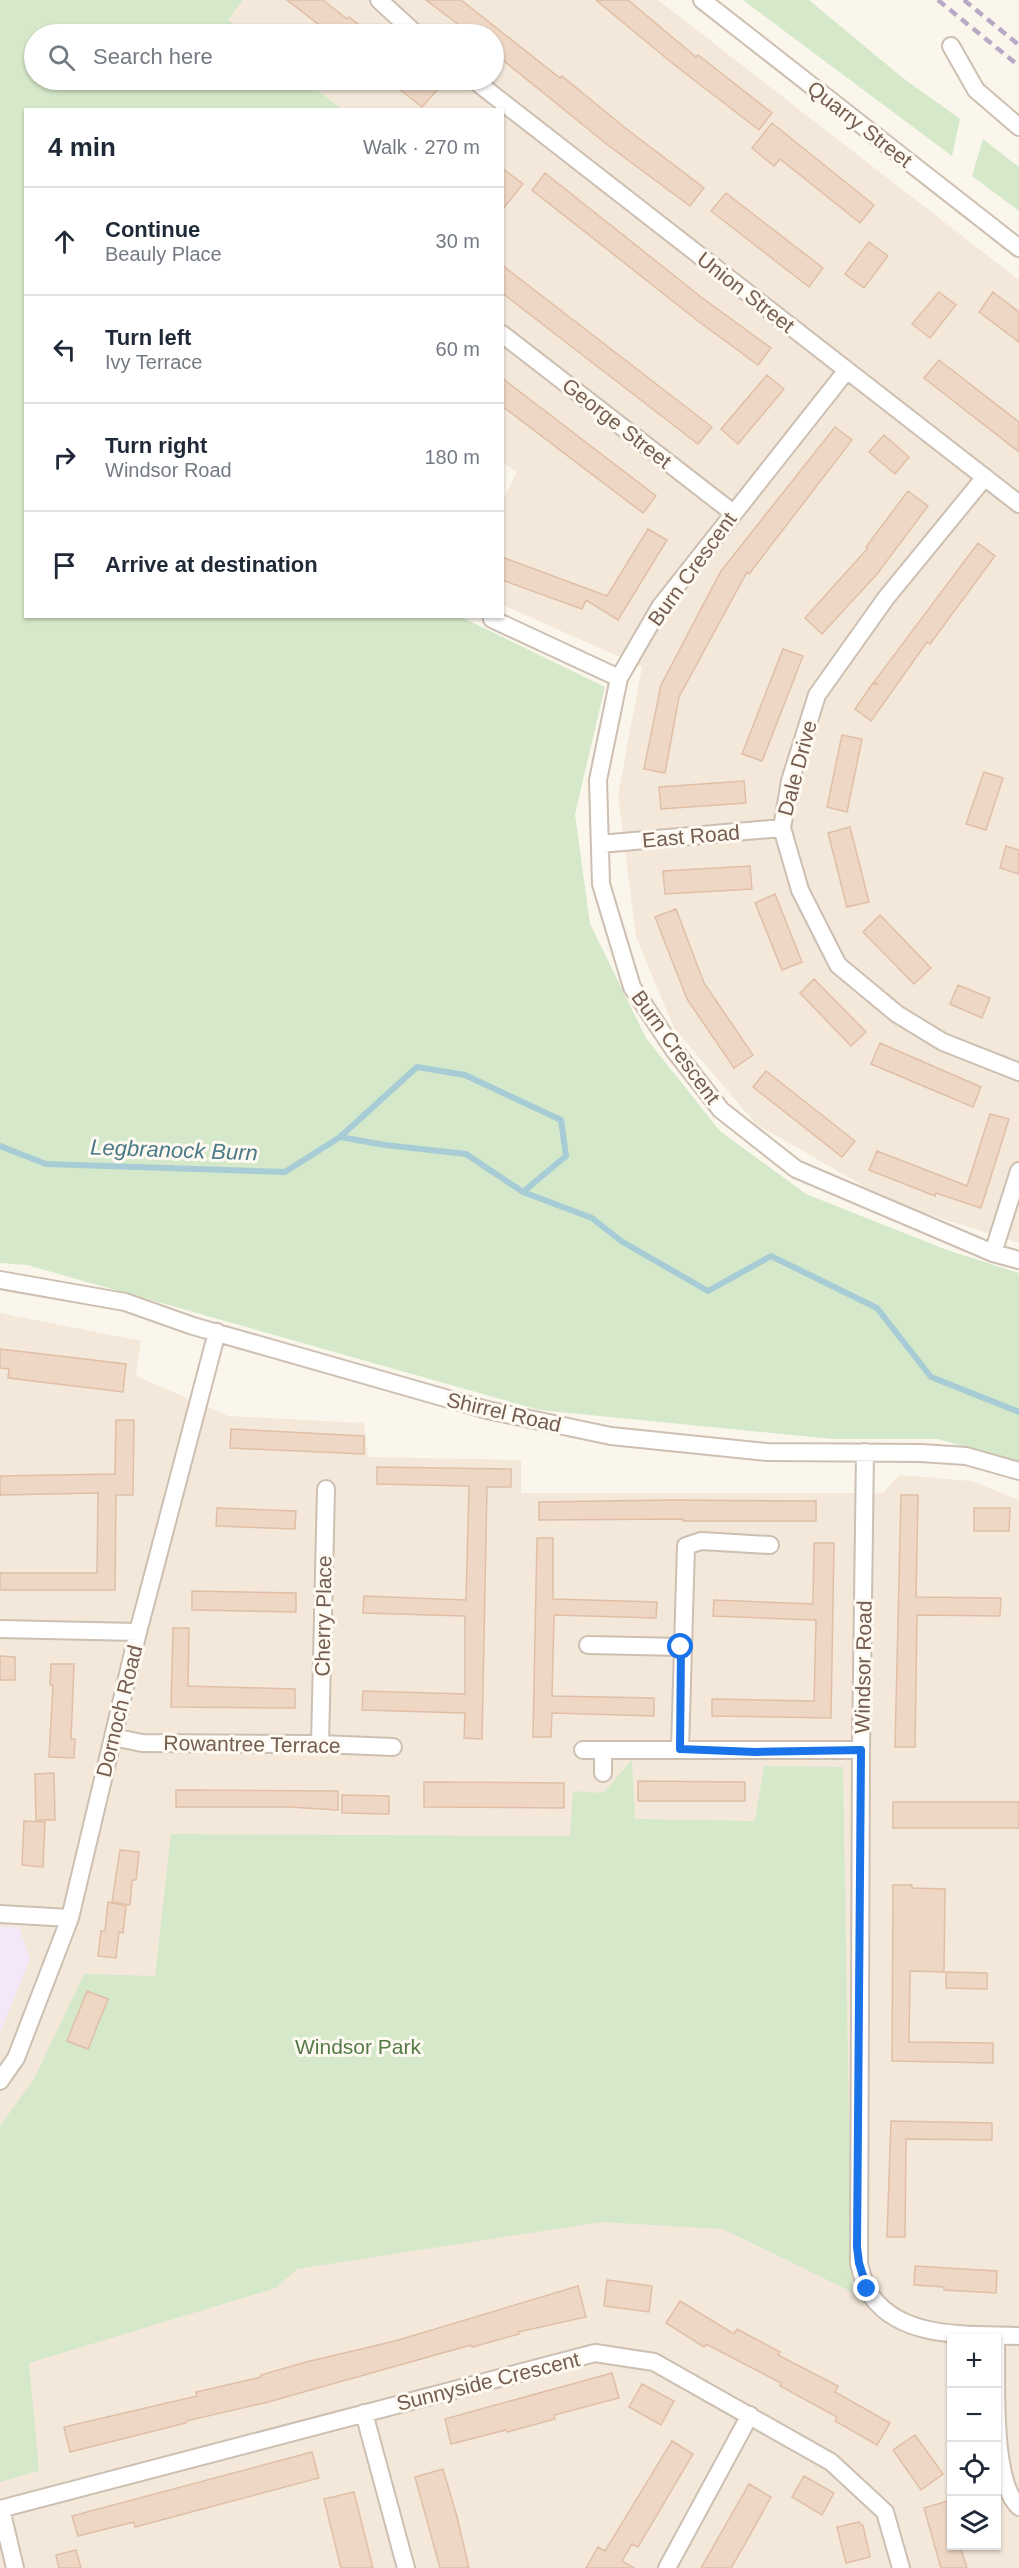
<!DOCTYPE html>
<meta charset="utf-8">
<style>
body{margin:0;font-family:Arial,sans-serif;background:#f6f6f7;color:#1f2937}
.controls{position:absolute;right:18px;bottom:18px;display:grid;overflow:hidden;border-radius:0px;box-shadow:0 2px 4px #0004}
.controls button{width:54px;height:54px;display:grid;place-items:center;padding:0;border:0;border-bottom:2px solid #e0e1e3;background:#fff;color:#1f2937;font:30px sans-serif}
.stop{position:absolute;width:18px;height:18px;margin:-14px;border:4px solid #1a73e8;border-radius:50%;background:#fff}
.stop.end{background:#1a73e8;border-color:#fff;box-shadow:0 2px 6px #0008}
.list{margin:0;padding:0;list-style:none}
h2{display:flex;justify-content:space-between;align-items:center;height:78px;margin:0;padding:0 24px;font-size:26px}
h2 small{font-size:20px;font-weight:400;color:#747a83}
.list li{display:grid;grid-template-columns:39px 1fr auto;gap:18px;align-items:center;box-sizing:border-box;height:108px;padding:0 24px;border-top:2px solid #e0e1e3}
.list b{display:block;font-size:22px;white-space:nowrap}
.list p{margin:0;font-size:20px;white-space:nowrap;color:#747a83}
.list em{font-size:20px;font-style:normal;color:#747a83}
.icon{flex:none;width:33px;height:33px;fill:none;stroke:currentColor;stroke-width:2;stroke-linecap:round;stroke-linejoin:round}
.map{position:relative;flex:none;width:1019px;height:2568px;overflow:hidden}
.search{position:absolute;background:#fff;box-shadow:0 2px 4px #0004;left:24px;top:24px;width:480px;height:66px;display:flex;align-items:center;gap:15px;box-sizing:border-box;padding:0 21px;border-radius:33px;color:#747a83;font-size:22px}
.panel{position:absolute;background:#fff;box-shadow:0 2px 4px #0004;left:24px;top:108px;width:480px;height:510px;border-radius:0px}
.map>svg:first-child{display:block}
.residential{fill:#f3e8da;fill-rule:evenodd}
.education{fill:#f3e7f8}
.green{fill:#d5e9ca}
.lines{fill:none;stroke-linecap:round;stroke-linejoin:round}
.stream{stroke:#a7ccd5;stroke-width:6}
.building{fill:#efd7c5;stroke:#e0bfa6;stroke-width:1.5}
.minor-casing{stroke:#cdbfb1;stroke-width:20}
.minor{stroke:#fff;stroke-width:16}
.rail{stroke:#baa9c6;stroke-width:4.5;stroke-dasharray:9 6;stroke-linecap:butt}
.route{stroke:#1a73e8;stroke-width:8}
.labels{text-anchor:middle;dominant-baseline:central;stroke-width:6;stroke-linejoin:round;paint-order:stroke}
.street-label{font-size:21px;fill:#755e4f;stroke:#fefaf2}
.park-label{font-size:21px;fill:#547a48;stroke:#fefaf2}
.water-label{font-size:22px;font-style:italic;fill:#4a7a86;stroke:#fefaf2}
</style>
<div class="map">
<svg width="1019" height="2568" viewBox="0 0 1019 2568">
<rect width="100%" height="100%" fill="#fbf6eb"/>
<path class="residential" d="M 243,0 L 658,0 L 1019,280 L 1019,1243 L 893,1203 L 756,1124 L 674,1028 L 636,937 L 618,795 L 642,667 L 503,605 L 503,500 L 517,472 L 502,462 L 502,110 L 342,109 L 304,80 L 494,80 L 494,34 L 247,34 L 228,20 Z
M 0,1313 L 141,1341 L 136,1376 L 228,1416 L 364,1423 L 368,1457 L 521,1460 L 521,1493 L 883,1493 L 899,1475 L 971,1481 L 1019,1500 L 1019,2568 L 0,2568 ZM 952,2338 L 996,2338 L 996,2546 L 952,2546 Z"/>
<path class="education" d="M 0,1927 L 19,1927 L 30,1959 L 0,2033 Z"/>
<path class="green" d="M 0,0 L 243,0 L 228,20 L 247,34 L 34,34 L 34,80 L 304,80 L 342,109 L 26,110 L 26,616 L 461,617 L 605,687 L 575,814 L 590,924 L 646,1038 L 720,1131 L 806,1194 L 947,1250 L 1019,1273 L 1019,1462 L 938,1439 L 832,1439 L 539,1410 L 27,1265 L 0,1263 Z
M 743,0 L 809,0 L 903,78 L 960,119 L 952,156 Z
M 983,139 L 1019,167 L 1019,211 L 972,176 Z
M 632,1760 L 635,1819 L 755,1821 L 764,1766 L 843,1767 L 852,2292 L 723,2229 L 601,2222 L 297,2269 L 276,2288 L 29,2363 L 39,2471 L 0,2482 L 0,2126 L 34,2079 L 84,1974 L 155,1976 L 171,1834 L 570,1836 L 573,1791 L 603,1793 Z"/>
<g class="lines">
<path class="stream" d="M 340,1137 L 417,1067 L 465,1075 L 561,1120 L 566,1156 L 523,1192 L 592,1218 L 621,1241 L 708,1291 L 771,1256 L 877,1308 L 931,1377 L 1019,1412
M 0,1146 L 46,1164 L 285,1172 L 340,1137 L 385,1145 L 466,1154 L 523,1192"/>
</g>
<path class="building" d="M 287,0 L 323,0 L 347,19 L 349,17 L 371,34 L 331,34 Z
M 426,0 L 461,0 L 560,78 L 562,76 L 624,127 L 704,188 L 690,206 L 609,146 L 494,53 L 494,34 L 458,34 L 463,28 Z
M 596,0 L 628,0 L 696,57 L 698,55 L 772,113 L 759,130 L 672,63 Z
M 388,80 L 427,80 L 438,89 L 422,107 Z
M 772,123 L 874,205 L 860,223 L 780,159 L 774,166 L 752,148 Z
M 502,168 L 523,184 L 502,210 Z
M 545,173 L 701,297 L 771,348 L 758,365 L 698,321 L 532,190 Z
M 726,193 L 823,268 L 809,287 L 711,211 Z
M 869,242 L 888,256 L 864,288 L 845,274 Z
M 502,265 L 712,427 L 698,444 L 502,293 Z
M 939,292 L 956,305 L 930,338 L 912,324 Z
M 993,292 L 1019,312 L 1019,342 L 979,312 Z
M 939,360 L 1019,422 L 1019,452 L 924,378 Z
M 767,375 L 784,389 L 738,444 L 721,429 Z
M 502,378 L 656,496 L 643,513 L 502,406 Z
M 835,427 L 852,440 L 749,574 L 747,572 L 679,697 L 665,773 L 644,769 L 661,685 L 721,571 Z
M 884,435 L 909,457 L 895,474 L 869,452 Z
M 908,491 L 928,506 L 877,574 L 822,634 L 805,618 L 868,548 L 866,547 Z
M 648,529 L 667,540 L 618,620 L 586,600 L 582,609 L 502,580 L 502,557 L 607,596 Z
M 978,543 L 995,556 L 930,644 L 927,642 L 871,721 L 855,709 L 873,683 L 878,685 L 874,682 Z
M 783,649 L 803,656 L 762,761 L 742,754 Z
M 842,735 L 862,739 L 847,812 L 827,807 Z
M 984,772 L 1003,778 L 986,830 L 966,824 Z
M 744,781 L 746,803 L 661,809 L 659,787 Z
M 850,827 L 869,902 L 847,907 L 828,833 Z
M 1006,846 L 1019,850 L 1019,874 L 1000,868 Z
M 750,866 L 752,889 L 665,894 L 663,871 Z
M 775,894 L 802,962 L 782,970 L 755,903 Z
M 676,909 L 704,983 L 753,1055 L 734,1068 L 687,999 L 655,917 Z
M 880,915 L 931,968 L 914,984 L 863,932 Z
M 814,979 L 866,1032 L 851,1046 L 800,993 Z
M 958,985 L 990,998 L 982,1018 L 950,1004 Z
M 880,1043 L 981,1087 L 973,1107 L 871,1064 Z
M 766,1071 L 855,1141 L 842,1157 L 753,1087 Z
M 990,1114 L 1009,1119 L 981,1208 L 936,1193 L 935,1196 L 869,1170 L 877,1151 L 967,1186 Z
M 0,1349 L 126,1364 L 123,1392 L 8,1378 L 9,1369 L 0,1368 Z
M 116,1420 L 134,1420 L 133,1495 L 116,1495 L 115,1590 L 0,1590 L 0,1573 L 97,1573 L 98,1493 L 0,1495 L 0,1476 L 115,1474 Z
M 231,1429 L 364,1436 L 364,1454 L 230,1448 Z
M 377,1467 L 511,1469 L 511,1487 L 487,1487 L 482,1739 L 464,1738 L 465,1713 L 362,1710 L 363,1691 L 465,1694 L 465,1616 L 363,1613 L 364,1596 L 466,1600 L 469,1486 L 377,1484 Z
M 901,1495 L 918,1495 L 916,1597 L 1001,1598 L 1000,1616 L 917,1615 L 915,1747 L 895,1747 Z
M 670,1500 L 816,1501 L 816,1521 L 683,1521 L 683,1519 L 539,1520 L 539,1502 Z
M 217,1508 L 296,1511 L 295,1529 L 216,1526 Z
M 974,1508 L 1010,1508 L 1009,1531 L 974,1531 Z
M 537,1538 L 553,1538 L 553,1599 L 657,1602 L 656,1618 L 554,1615 L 552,1696 L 654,1698 L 654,1716 L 552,1713 L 551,1737 L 533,1737 Z
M 814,1543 L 834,1543 L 831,1718 L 712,1716 L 712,1699 L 814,1701 L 816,1620 L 713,1616 L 714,1600 L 813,1604 Z
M 192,1591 L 296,1593 L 296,1612 L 192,1610 Z
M 173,1628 L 189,1628 L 188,1686 L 295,1689 L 295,1708 L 171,1707 Z
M 0,1656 L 15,1657 L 15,1680 L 0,1680 Z
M 51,1664 L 74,1664 L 71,1739 L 75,1739 L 74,1758 L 49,1757 L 53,1685 L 50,1685 Z
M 54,1773 L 55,1820 L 36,1820 L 35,1774 Z
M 638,1781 L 745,1782 L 745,1801 L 638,1801 Z
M 424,1782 L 564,1783 L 564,1808 L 424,1807 Z
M 176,1790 L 338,1791 L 338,1810 L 289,1807 L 176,1807 Z
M 342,1795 L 389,1796 L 389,1814 L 342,1813 Z
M 893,1802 L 1019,1802 L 1019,1828 L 893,1828 Z
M 24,1821 L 45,1822 L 43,1867 L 22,1865 Z
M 120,1850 L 139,1852 L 136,1880 L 132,1880 L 130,1905 L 112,1902 Z
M 893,1885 L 912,1885 L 912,1888 L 945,1889 L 944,1972 L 910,1971 L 909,2042 L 993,2043 L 993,2063 L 892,2061 Z
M 108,1902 L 126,1906 L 123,1933 L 119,1932 L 116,1958 L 98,1956 L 101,1931 L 105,1931 Z
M 946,1972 L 987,1973 L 987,1989 L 946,1988 Z
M 87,1991 L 108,1999 L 88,2049 L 67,2041 Z
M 891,2121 L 992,2123 L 992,2140 L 906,2139 L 905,2237 L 887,2237 Z
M 915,2266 L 997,2271 L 996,2293 L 944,2290 L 944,2287 L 914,2285 Z
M 607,2280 L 652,2286 L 649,2312 L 604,2306 Z
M 578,2286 L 586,2317 L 518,2332 L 519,2334 L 472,2347 L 471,2345 L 268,2402 L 186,2421 L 186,2423 L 70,2452 L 64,2427 L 197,2396 L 196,2392 L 261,2377 L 261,2375 L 306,2362 L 395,2341 Z
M 680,2301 L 734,2334 L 737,2329 L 780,2352 L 778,2355 L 838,2386 L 835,2392 L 890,2423 L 877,2445 L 835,2421 L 837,2417 L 780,2386 L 781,2383 L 706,2344 L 704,2347 L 666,2323 Z
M 612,2373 L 619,2398 L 554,2415 L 555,2419 L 507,2432 L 506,2430 L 451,2444 L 445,2419 Z
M 642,2384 L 674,2401 L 661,2425 L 629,2407 Z
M 915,2435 L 943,2474 L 921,2490 L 893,2450 Z
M 672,2441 L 693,2454 L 638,2547 L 632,2544 L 622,2561 L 634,2568 L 586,2568 L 598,2547 L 605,2551 Z
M 312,2452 L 319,2478 L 135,2527 L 134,2522 L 78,2536 L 72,2516 Z
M 443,2469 L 457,2517 L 469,2568 L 440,2568 L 415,2477 Z
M 804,2476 L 834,2493 L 822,2515 L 792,2497 Z
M 749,2484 L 771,2497 L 745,2544 L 731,2568 L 701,2568 Z
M 354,2492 L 373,2568 L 341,2568 L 324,2499 Z
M 951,2500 L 951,2546 L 960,2546 L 967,2568 L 941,2568 L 924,2508 Z
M 859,2522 L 861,2525 L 863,2525 L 870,2557 L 846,2563 L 837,2527 Z
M 76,2550 L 81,2568 L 59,2568 L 56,2555 Z"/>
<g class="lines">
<defs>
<path id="minor" d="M 379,0 L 416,34
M 702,0 L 1019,248
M 951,46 L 976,90 L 1019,127
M 474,80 L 1019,504
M 502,334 L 732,512
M 847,370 L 660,607 L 619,678 L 598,780 L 601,884 L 632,987 L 674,1050 L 721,1110 L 796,1169 L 993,1253 L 1019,1260
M 985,477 L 886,598 L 817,695 L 790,781 L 782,828 L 800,890 L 838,965 L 897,1014 L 943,1042 L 1019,1072
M 492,619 L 619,678
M 600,844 L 782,828
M 993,1253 L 1019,1171
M 0,1280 L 125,1302 L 193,1326 L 487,1410 L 611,1436 L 767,1452 L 921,1453 L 966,1456 L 1019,1471
M 865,1452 L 861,1750 L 859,2263 C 861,2271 863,2281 867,2289 C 896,2341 969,2334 1019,2336
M 0,1629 L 138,1632
M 588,1645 L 681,1647
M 113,1737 L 142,1743 L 320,1744 L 393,1747
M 320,1744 L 326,1489
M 680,1749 L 686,1546 L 701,1541 L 770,1545
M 583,1750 L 861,1750
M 603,1750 L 603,1773
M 0,1914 L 70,1918
M 0,2081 L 16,2058 L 70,1918 L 138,1632 L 217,1332
M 996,2345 C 997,2383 991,2481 1019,2507
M 364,2413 L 406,2568
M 0,2509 L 595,2353 L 654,2362 L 831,2462 L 885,2512 L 901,2568
M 1,2509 L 15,2568
M 667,2568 L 750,2415"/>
</defs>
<use href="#minor" class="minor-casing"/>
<use href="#minor" class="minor"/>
<path class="rail" d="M 938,0 L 1019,66
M 964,0 L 1019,45"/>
</g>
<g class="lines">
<path class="route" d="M 681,1647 L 680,1749 L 755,1752 L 861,1750 L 857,2247 L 859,2263 L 867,2289"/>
</g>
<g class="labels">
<g class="street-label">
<text transform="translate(860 124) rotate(38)">Quarry Street</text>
<text transform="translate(746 292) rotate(38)">Union Street</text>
<text transform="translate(617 423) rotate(38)">George Street</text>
<text transform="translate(692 569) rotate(-54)">Burn Crescent</text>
<text transform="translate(797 768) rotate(-75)">Dale Drive</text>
<text transform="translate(691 836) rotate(-5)">East Road</text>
<text transform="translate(676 1047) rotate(54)">Burn Crescent</text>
<text transform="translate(504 1412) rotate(13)">Shirrel Road</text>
<text transform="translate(323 1616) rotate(-89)">Cherry Place</text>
<text transform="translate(863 1667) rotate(-89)">Windsor Road</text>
<text transform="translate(119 1711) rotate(-76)">Dornoch Road</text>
<text transform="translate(252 1744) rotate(1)">Rowantree Terrace</text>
<text transform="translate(488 2381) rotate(-14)">Sunnyside Crescent</text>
</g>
<g class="park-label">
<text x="358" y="2046">Windsor Park</text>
</g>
<g class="water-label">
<text transform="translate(174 1150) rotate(2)">Legbranock Burn</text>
</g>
</g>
</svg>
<div class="controls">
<button>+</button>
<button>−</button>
<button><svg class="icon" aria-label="locate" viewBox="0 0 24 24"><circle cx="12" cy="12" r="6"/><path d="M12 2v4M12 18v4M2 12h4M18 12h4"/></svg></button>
<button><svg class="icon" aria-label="layers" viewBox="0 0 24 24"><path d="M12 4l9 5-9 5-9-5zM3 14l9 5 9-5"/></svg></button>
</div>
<div class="stop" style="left:681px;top:1647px"></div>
<div class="stop end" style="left:867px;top:2289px"></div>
<div class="search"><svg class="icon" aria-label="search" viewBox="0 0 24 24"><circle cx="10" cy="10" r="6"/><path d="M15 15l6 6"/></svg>Search here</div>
<section class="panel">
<h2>4 min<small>Walk · 270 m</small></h2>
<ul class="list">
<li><svg class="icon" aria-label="ahead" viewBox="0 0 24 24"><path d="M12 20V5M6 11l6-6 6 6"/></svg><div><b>Continue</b><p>Beauly Place</p></div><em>30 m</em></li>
<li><svg class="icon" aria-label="left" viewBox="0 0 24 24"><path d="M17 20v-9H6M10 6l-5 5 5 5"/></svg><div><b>Turn left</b><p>Ivy Terrace</p></div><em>60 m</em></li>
<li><svg class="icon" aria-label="right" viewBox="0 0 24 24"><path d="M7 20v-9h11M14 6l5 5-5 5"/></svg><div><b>Turn right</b><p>Windsor Road</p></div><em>180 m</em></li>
<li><svg class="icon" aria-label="arrive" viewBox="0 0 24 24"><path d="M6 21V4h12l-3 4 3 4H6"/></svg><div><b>Arrive at destination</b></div></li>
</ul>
</section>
</div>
